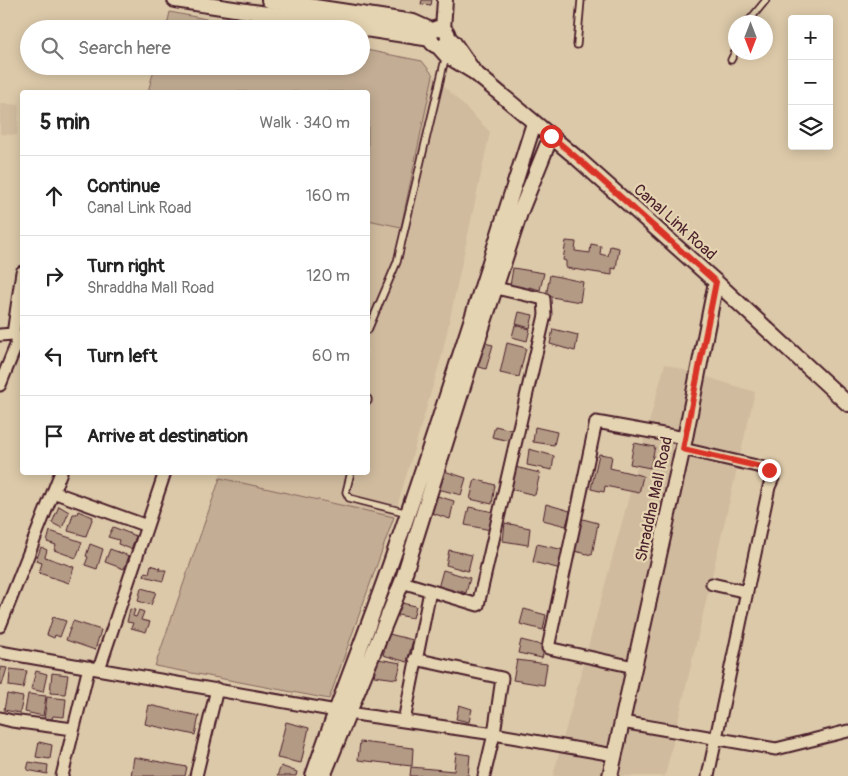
<!DOCTYPE html>
<meta charset="utf-8">
<style>
body{margin:0;font-family:Pangolin,sans-serif;background:#f2f2f2;color:#222}
.controls{position:absolute;right:15px;top:15px;display:grid;overflow:hidden;border-radius:5px;box-shadow:0 2px 12px #0003}
.controls button{width:45px;height:45px;display:grid;place-items:center;padding:0;border:0;border-bottom:1px solid #e0e0e0;background:#fff;color:#222;font:25px sans-serif}
.compass{position:absolute;left:728px;top:15px;width:45px;height:45px;border-radius:50%;background:#fff;box-shadow:0 2px 12px #0003;rotate:180deg}
.stop{position:absolute;width:15px;height:15px;margin:-11px;border:4px solid #d93025;border-radius:50%;background:#fff}
.stop.end{background:#d93025;border-color:#fff;box-shadow:0 1px 5px #0008}
.list{margin:0;padding:0;list-style:none}
h2{display:flex;justify-content:space-between;align-items:center;height:65px;margin:0;padding:0 20px;font-size:21px}
h2 small{font-size:16px;font-weight:400;color:#767676}
.list li{display:grid;grid-template-columns:32px 1fr auto;gap:15px;align-items:center;box-sizing:border-box;height:80px;padding:0 20px;border-top:1px solid #e0e0e0}
.list b{display:block;font-size:19px;white-space:nowrap}
.list p{margin:0;font-size:16px;white-space:nowrap;color:#767676}
.list em{font-size:16px;font-style:normal;color:#767676}
.icon{flex:none;width:28px;height:28px;fill:none;stroke:currentColor;stroke-width:2;stroke-linecap:round;stroke-linejoin:round}
.map{position:relative;flex:none;width:848px;height:776px;overflow:hidden}
.search{position:absolute;background:#fff;box-shadow:0 2px 12px #0003;left:20px;top:20px;width:350px;height:55px;display:flex;align-items:center;gap:12px;box-sizing:border-box;padding:0 18px;border-radius:28px;color:#767676;font-size:19px}
.panel{position:absolute;background:#fff;box-shadow:0 2px 12px #0003;left:20px;top:90px;width:350px;height:385px;border-radius:5px}
.map>svg:first-child{display:block}
.built{fill:#d0bb9e}
.green{fill:#c3ad94;stroke:#866660}
.building{fill:#b39a85;stroke:#4a1f2b}
.lines{fill:none;stroke-linecap:round;stroke-linejoin:round}
.service-casing{stroke:#4a1f2b;stroke-width:9}
.minor-casing{stroke:#4a1f2b;stroke-width:15}
.tertiary-casing{stroke:#4a1f2b;stroke-width:18}
.service{stroke:#e5d4b1;stroke-width:5.5}
.minor{stroke:#e5d4b1;stroke-width:11}
.tertiary{stroke:#e5d4b1;stroke-width:14}
.route{stroke:#d93025;stroke-width:6}
.labels{text-anchor:middle;dominant-baseline:central;stroke-width:4.5;stroke-linejoin:round;paint-order:stroke}
.street-label{font-size:16px;fill:#4a1f2b;stroke:#e5d4b1}
</style>
<div class="map">
<svg width="848" height="776" viewBox="0 0 848 776">
<rect width="100%" height="100%" fill="#dcc9a9"/>
<filter id="ink" filterUnits="userSpaceOnUse"><feTurbulence type="fractalNoise" baseFrequency=".02" numOctaves="2"/><feDisplacementMap in="SourceGraphic" scale="10" xChannelSelector="R" yChannelSelector="G"/><feConvolveMatrix kernelMatrix="1 2 1 2 8 2 1 2 1" color-interpolation-filters="sRGB"/></filter>
<g filter="url(#ink)">
<path class="built" d="M 433,75 L 490,132 L 442,355 L 394,517 L 220,478 L 221,472 L 368,472 L 368,220 L 401,227 Z
M 0,103 L 19,105 L 17,135 L 0,134 Z
M 665,364 L 755,392 L 665,776 L 553,776 Z"/>
<path class="green" d="M 170,12 L 257,29 L 166,29 Z
M 361,49 L 422,61 L 433,75 L 401,227 L 368,220 L 368,92 L 148,92 L 155,66 L 361,66 Z
M 220,478 L 394,517 L 329,699 L 155,666 Z"/>
<path class="building" d="M 422,0 L 432,0 L 431,5 L 421,4 Z
M 566,241 L 576,242 L 575,251 L 590,253 L 591,244 L 601,246 L 600,254 L 608,256 L 610,246 L 619,248 L 616,269 L 612,268 L 612,275 L 566,268 L 566,261 L 563,260 Z
M 513,268 L 544,273 L 540,290 L 529,287 L 528,290 L 510,286 Z
M 550,275 L 583,282 L 580,302 L 546,296 Z
M 519,312 L 533,315 L 530,328 L 516,324 Z
M 515,325 L 530,329 L 527,341 L 512,337 Z
M 553,329 L 578,335 L 575,351 L 550,344 Z
M 480,342 L 493,345 L 486,369 L 473,365 Z
M 507,343 L 526,348 L 519,377 L 500,373 Z
M 495,426 L 512,430 L 510,441 L 492,437 Z
M 535,427 L 557,432 L 554,445 L 533,442 Z
M 634,443 L 655,447 L 650,468 L 630,464 Z
M 529,449 L 554,456 L 552,470 L 527,465 Z
M 599,454 L 612,456 L 610,468 L 643,476 L 639,493 L 605,486 L 604,492 L 591,489 Z
M 515,467 L 540,473 L 535,495 L 510,489 Z
M 441,470 L 466,478 L 461,495 L 438,489 Z
M 475,479 L 495,485 L 492,504 L 470,499 Z
M 434,495 L 454,501 L 450,519 L 429,512 Z
M 546,504 L 570,511 L 566,526 L 543,520 Z
M 59,506 L 69,512 L 62,528 L 52,523 Z
M 469,507 L 494,512 L 491,530 L 465,525 Z
M 78,511 L 93,517 L 86,536 L 68,531 L 73,514 L 77,514 Z
M 579,518 L 598,523 L 592,555 L 574,551 Z
M 505,523 L 530,528 L 528,545 L 503,541 Z
M 113,527 L 136,536 L 131,549 L 118,544 L 119,540 L 108,537 Z
M 50,531 L 82,542 L 76,558 L 54,550 L 56,545 L 47,542 Z
M 90,544 L 103,549 L 97,569 L 85,565 L 88,557 L 86,556 Z
M 537,544 L 564,550 L 561,569 L 533,562 Z
M 41,547 L 47,550 L 45,557 L 74,567 L 69,583 L 39,573 L 42,563 L 36,561 Z
M 110,549 L 129,556 L 124,569 L 105,562 Z
M 449,550 L 472,555 L 468,571 L 446,565 Z
M 151,565 L 160,568 L 159,570 L 166,570 L 163,581 L 144,576 L 145,572 L 149,573 Z
M 443,570 L 470,578 L 466,593 L 458,590 L 457,593 L 438,588 Z
M 141,588 L 156,592 L 151,605 L 138,601 Z
M 401,603 L 416,606 L 413,618 L 398,615 Z
M 130,609 L 135,610 L 133,616 L 136,617 L 139,610 L 144,612 L 141,620 L 150,622 L 146,632 L 131,628 L 133,623 L 127,622 Z
M 524,609 L 546,615 L 543,630 L 520,624 Z
M 53,617 L 66,621 L 60,637 L 55,635 L 54,638 L 47,635 Z
M 73,621 L 101,630 L 95,650 L 66,640 Z
M 389,634 L 413,640 L 407,662 L 383,655 Z
M 521,640 L 545,646 L 542,658 L 518,653 Z
M 378,659 L 401,663 L 397,679 L 374,676 Z
M 517,660 L 547,664 L 544,685 L 513,680 Z
M 0,667 L 7,668 L 2,685 L 0,685 Z
M 10,669 L 27,671 L 23,688 L 9,686 Z
M 36,671 L 47,674 L 43,692 L 31,689 Z
M 52,673 L 68,675 L 65,694 L 50,693 Z
M 7,694 L 23,697 L 20,713 L 4,710 Z
M 28,694 L 46,696 L 43,716 L 25,712 Z
M 47,697 L 66,699 L 64,717 L 53,716 L 52,719 L 44,719 Z
M 149,705 L 199,716 L 195,735 L 145,724 Z
M 459,705 L 472,709 L 469,722 L 456,719 Z
M 286,722 L 309,728 L 301,763 L 277,758 Z
M 39,742 L 52,745 L 50,759 L 36,757 Z
M 360,742 L 413,748 L 412,766 L 358,760 Z
M 456,753 L 470,755 L 468,776 L 410,776 L 411,767 L 454,771 Z
M 134,757 L 187,767 L 185,776 L 131,776 Z
M 29,762 L 48,765 L 47,774 L 27,770 Z
M 281,766 L 297,772 L 296,776 L 277,776 Z"/>
<g class="lines">
<defs>
<path id="service" d="M 748,22 L 766,0
M 577,45 L 581,0
M 731,60 L 736,50
M 368,330 L 397,262 L 446,55
M 368,399 L 368,401
M 351,472 L 346,492 L 349,498 L 408,513"/>
<path id="minor" d="M 13,334 L 22,272
M 0,335 L 13,334 L 19,338 L 0,385
M 683,449 L 761,467 L 769,470 L 773,478 L 769,487 L 708,776
M 53,492 L 147,526
M 402,582 L 478,605 L 545,315 L 544,299 L 496,288
M 712,584 L 747,592
M 0,626 L 61,472
M 0,652 L 348,713 L 494,734 L 484,776
M 415,659 L 502,678 L 494,734 L 614,755
M 634,667 L 548,648 L 596,422 L 685,438
M 99,669 L 165,472
M 0,718 L 12,721 L 73,729
M 404,721 L 430,591
M 622,722 L 776,749 L 848,731
M 62,776 L 89,667
M 196,776 L 217,689"/>
<path id="tertiary" d="M 175,0 L 431,39
M 269,0 L 413,22 L 433,31
M430 37a9 9 0 1 1 18 0a9 9 0 1 1-18 0Z
M 443,29 L 445,0
M 449,38 L 454,43 L 472,69
M 438,46 L 446,55 L 474,72 L 577,158 L 716,282 L 848,404
M 313,776 C 339,699 370,625 396,548 C 445,407 489,265 534,123
M 323,776 L 402,582 L 471,361 L 521,210 L 551,136
M 610,776 L 685,438 L 716,282"/>
</defs>
<use href="#service" class="service-casing"/>
<use href="#minor" class="minor-casing"/>
<use href="#tertiary" class="tertiary-casing"/>
<use href="#service" class="service"/>
<use href="#minor" class="minor"/>
<use href="#tertiary" class="tertiary"/>
</g>
</g>
<g class="lines" filter="url(#ink)">
<path class="route" d="M 551,136 L 577,158 L 716,282 L 683,449 L 761,467 L 769,470"/>
</g>
<g class="labels">
<g class="street-label">
<text transform="translate(675 222) rotate(42)">Canal Link Road</text>
<text transform="translate(654 499) rotate(-78)">Shraddha Mall Road</text>
</g>
</g>
</svg>
<div class="controls">
<button>+</button>
<button>−</button>
<button><svg class="icon" aria-label="layers" viewBox="0 0 24 24"><path d="M12 4l9 5-9 5-9-5zM3 14l9 5 9-5"/></svg></button>
</div>
<svg class="compass" viewBox="-18 -18 36 36"><path d="M0-13l5 13h-10z" fill="#e53935"/><path d="M0 13l5-13h-10z" fill="#767676"/></svg>
<div class="stop" style="left:551px;top:136px"></div>
<div class="stop end" style="left:769px;top:470px"></div>
<div class="search"><svg class="icon" aria-label="search" viewBox="0 0 24 24"><circle cx="10" cy="10" r="6"/><path d="M15 15l6 6"/></svg>Search here</div>
<section class="panel">
<h2>5 min<small>Walk · 340 m</small></h2>
<ul class="list">
<li><svg class="icon" aria-label="ahead" viewBox="0 0 24 24"><path d="M12 20V5M6 11l6-6 6 6"/></svg><div><b>Continue</b><p>Canal Link Road</p></div><em>160 m</em></li>
<li><svg class="icon" aria-label="right" viewBox="0 0 24 24"><path d="M7 20v-9h11M14 6l5 5-5 5"/></svg><div><b>Turn right</b><p>Shraddha Mall Road</p></div><em>120 m</em></li>
<li><svg class="icon" aria-label="left" viewBox="0 0 24 24"><path d="M17 20v-9H6M10 6l-5 5 5 5"/></svg><div><b>Turn left</b></div><em>60 m</em></li>
<li><svg class="icon" aria-label="arrive" viewBox="0 0 24 24"><path d="M6 21V4h12l-3 4 3 4H6"/></svg><div><b>Arrive at destination</b></div></li>
</ul>
</section>
</div>
